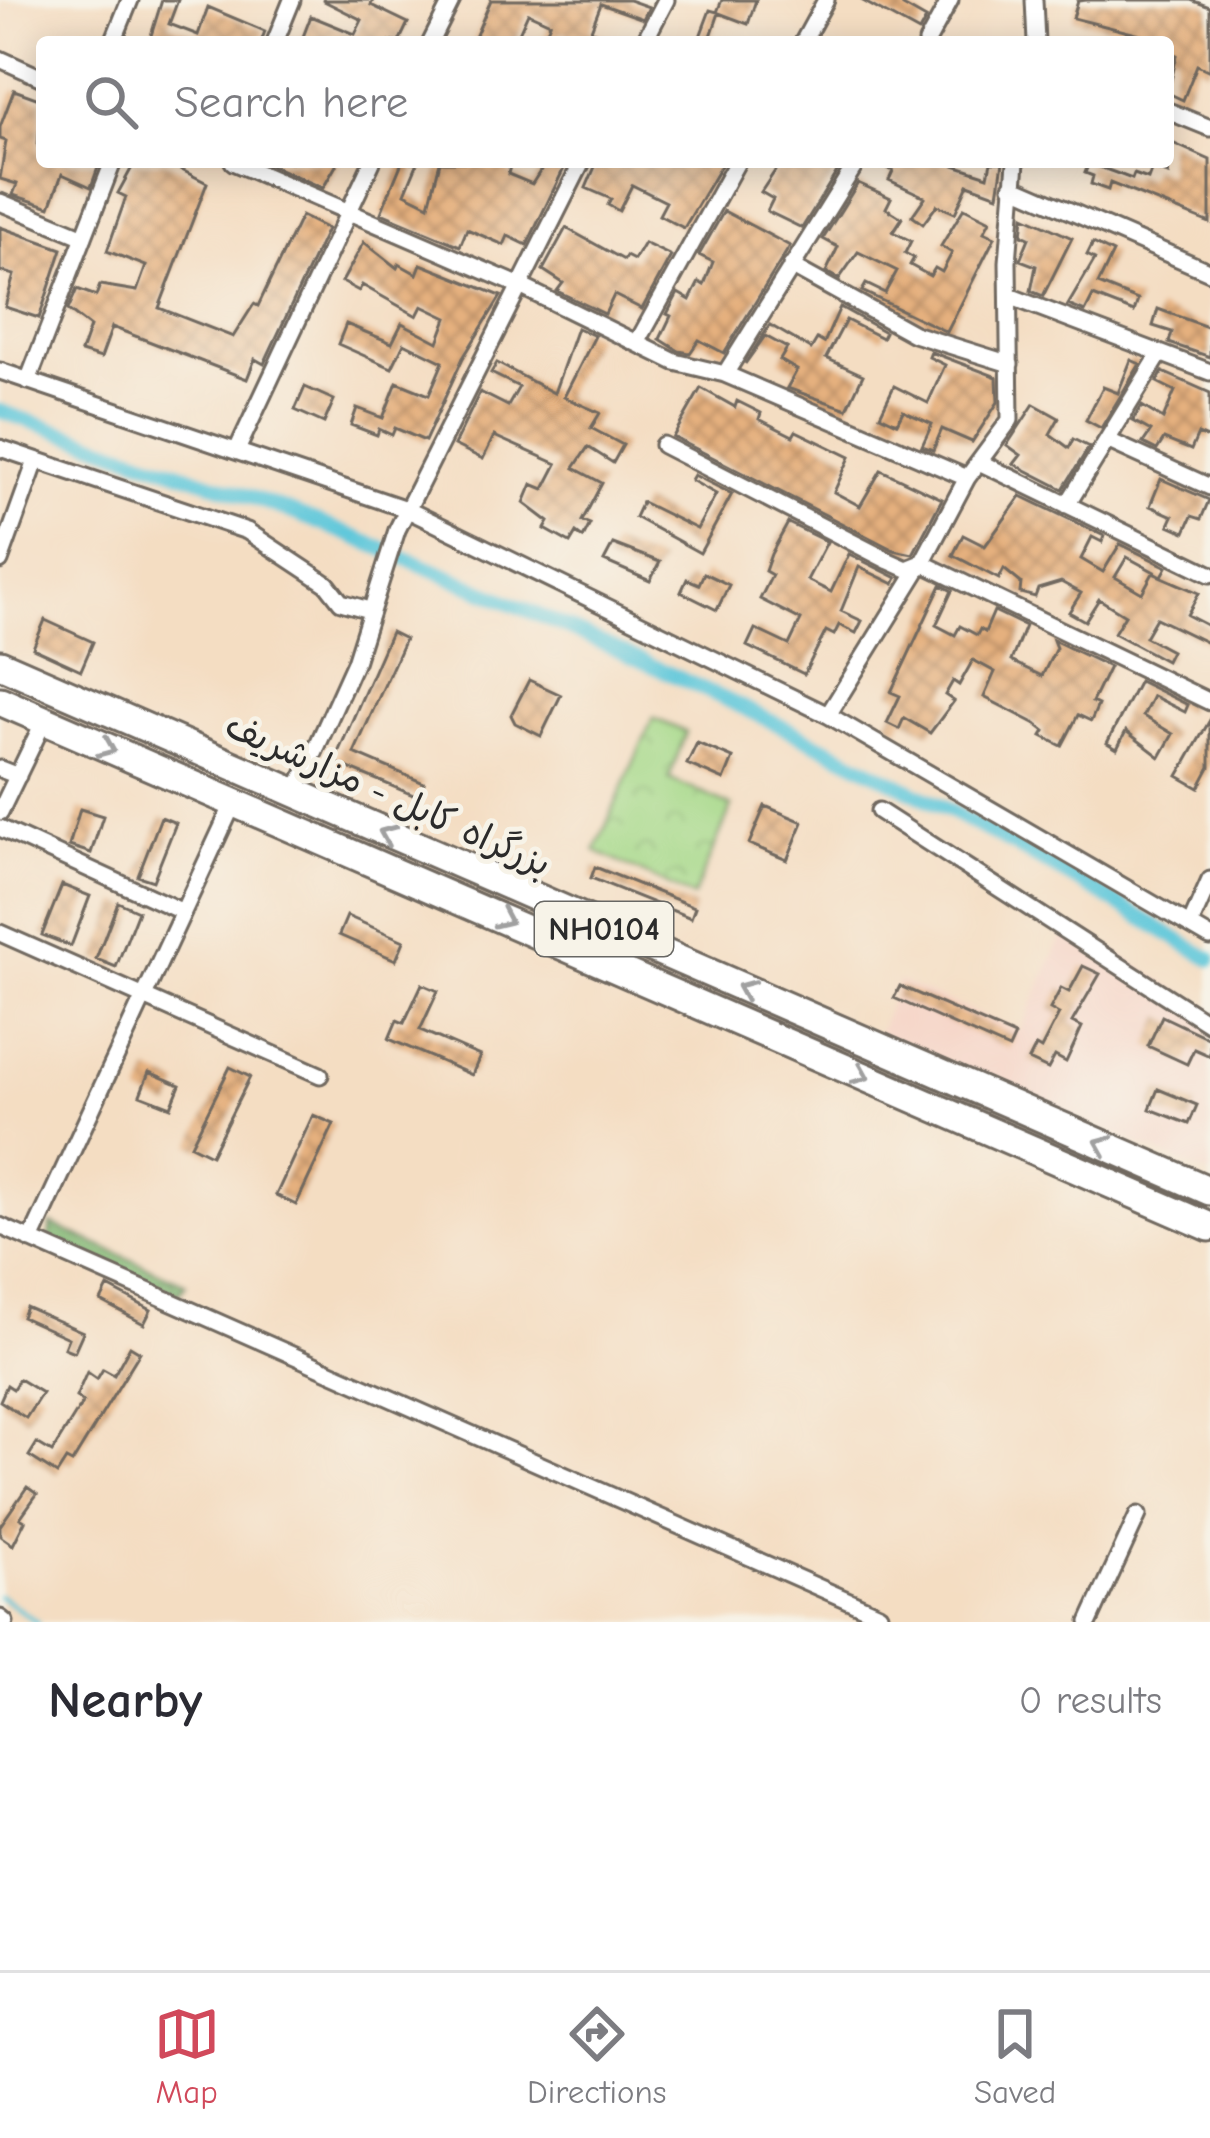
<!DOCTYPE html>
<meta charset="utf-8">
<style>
body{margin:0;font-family:"Comic Neue","Playpen Sans Arabic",sans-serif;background:#f2f2f3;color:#2b2b33}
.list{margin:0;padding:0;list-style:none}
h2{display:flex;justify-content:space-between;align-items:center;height:156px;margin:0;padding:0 48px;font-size:51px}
h2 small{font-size:39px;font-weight:400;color:#7c7c81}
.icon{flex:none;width:66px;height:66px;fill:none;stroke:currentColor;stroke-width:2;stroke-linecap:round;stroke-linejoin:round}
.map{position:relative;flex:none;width:1210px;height:1622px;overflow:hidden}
.search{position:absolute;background:#fff;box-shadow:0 6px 30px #0003;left:36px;right:36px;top:36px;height:132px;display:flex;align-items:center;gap:30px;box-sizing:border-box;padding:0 42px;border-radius:12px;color:#7c7c81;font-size:45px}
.sheet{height:348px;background:#fff}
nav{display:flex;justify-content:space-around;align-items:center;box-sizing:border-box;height:168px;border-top:3px solid #e1e1e2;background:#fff;font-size:33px;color:#7c7c81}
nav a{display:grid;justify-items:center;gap:6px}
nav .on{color:#d1495b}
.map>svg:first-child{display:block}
.built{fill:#f6d2c4}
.forest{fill:url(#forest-crowns);stroke:#577250;stroke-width:3}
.park{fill:url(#park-crowns);stroke:#688259;stroke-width:3}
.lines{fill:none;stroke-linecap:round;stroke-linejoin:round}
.stream{stroke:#5ec7da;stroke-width:4.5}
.canal{stroke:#5ec7da;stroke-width:15}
.building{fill:url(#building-cross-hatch)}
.minor-casing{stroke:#716960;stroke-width:21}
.trunk-casing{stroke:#716960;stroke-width:33}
.minor{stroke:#fff;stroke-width:15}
.trunk{stroke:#fff;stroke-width:27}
.oneway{stroke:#a0a0a0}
.labels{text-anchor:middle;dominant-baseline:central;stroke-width:10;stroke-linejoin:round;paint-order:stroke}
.shield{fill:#f7f3e8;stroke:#686764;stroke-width:3}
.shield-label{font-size:33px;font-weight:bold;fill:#2b2b2b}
.street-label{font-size:36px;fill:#2b2b2b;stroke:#f7f3e8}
</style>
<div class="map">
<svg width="1210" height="1622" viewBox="0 0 1210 1622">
<defs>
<pattern id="forest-crowns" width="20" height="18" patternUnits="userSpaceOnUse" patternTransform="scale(3)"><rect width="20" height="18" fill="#83b874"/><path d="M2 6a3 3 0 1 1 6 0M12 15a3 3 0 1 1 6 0" fill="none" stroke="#6b965f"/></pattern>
<pattern id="park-crowns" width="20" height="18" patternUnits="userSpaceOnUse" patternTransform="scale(3)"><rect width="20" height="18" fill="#a4d887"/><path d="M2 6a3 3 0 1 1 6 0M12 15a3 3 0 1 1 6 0" fill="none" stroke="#8dba75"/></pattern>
<pattern id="building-cross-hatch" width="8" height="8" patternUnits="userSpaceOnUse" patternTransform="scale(3)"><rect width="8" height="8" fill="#e5b07e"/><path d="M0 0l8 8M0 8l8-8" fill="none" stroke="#ba8f67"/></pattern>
</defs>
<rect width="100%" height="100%" fill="#f7f3e8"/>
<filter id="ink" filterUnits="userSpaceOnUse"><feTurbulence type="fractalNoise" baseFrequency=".00833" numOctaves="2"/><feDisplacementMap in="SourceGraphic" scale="24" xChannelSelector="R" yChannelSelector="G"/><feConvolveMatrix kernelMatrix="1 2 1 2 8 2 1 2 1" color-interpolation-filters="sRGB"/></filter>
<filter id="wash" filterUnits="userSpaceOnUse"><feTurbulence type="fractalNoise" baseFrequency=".004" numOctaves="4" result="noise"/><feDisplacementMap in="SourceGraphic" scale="48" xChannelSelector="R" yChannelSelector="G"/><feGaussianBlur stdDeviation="2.7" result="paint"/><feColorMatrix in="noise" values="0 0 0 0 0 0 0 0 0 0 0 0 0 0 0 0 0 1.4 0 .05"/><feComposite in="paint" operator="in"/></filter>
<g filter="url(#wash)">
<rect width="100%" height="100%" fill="#f4ddc2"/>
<path class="built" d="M 1068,924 L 1210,1009 L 1210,1175 L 879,1033 L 898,981 L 1020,1031 Z"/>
<path class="forest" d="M 51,1224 L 186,1284 L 178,1294 L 48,1242 Z"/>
<path class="park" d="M 653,718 L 686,732 L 669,779 L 732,806 L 693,897 L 595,851 Z"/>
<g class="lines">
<path class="stream" d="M 0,1596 L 37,1622"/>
<path class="canal" d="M 0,411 C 117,452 238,489 352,536 C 647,658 939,791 1210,959"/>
</g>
<g id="blocks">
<path class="building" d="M 162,0 L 178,0 L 169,24 L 198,35 L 208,7 L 265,31 L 261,42 L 149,42 Z
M 322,0 L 373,0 L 371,5 L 408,23 L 399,42 L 301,42 L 311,16 L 355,34 L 362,20 Z
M 491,0 L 629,0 L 649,7 L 643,19 L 601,4 L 591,30 L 616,42 L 588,42 L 562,32 L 557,42 L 542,42 L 550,23 L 528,13 L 515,42 L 473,42 Z
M 722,0 L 756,0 L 748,24 L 719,13 L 709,42 L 698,42 L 710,10 L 717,12 Z
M 861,0 L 906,0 L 903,6 L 926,19 L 919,32 Z
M 1087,0 L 1191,0 L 1210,7 L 1210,71 L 1197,65 L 1183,100 L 1168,93 L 1177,55 L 1168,51 L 1168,42 L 1073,18 L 1078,1 Z
M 14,90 L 42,100 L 38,146 L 42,162 L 100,162 L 91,187 L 62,174 L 50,207 L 13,195 L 17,184 L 0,179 L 6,141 L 0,139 L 0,127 Z
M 1168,141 L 1210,160 L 1210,223 L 1110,183 L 1108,190 L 1091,184 L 1093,176 L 1085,173 L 1089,163 L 1132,179 L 1134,174 L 1148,179 L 1152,168 L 1168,174 Z
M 135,162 L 166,162 L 207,183 L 159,308 L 233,337 L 254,304 L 258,306 L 301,216 L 327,229 L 264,364 L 255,359 L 247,379 L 112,327 L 101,358 L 81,352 L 90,327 L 68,310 L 77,289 L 96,296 L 100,285 L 137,291 L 146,266 L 107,251 L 126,197 L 118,193 Z
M 263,162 L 338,162 L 323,188 Z
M 402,162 L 418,162 L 405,193 L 429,205 L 440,162 L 511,162 L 508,174 L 532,184 L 546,162 L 567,162 L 527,245 L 508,236 L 504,245 L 467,229 L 460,246 L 381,213 Z
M 597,162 L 723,162 L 684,228 L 659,215 L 666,202 L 632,185 L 619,211 L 608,205 L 611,199 L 586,188 Z
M 781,162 L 843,162 L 802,228 L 767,211 L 773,199 L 761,192 Z
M 874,162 L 945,162 L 988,176 L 991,162 L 1003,162 L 998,195 L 968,184 L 955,213 L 937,205 L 923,224 L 912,216 L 925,197 L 889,180 L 893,171 Z
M 858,183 L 891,198 L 886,208 L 902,218 L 893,232 L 911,241 L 905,253 L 914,258 L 910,265 L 930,276 L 935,268 L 942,272 L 952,253 L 941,246 L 964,208 L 990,221 L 984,232 L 995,237 L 947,332 L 862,291 L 866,284 L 885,293 L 897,271 L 858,252 L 839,279 L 826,272 L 838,247 L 823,239 Z
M 724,211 L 790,246 L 724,353 L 699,340 L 690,353 L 679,351 L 660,339 L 671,316 L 667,314 L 678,293 L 690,300 L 699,282 L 704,285 L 713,262 L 699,255 Z
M 1024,216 L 1072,238 L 1043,296 L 1031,291 L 1036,266 L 1020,260 L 1029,238 L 1022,235 Z
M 0,227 L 62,249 L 39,318 L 5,307 L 14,275 L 0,271 Z
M 566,228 L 624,260 L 626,256 L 634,260 L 644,243 L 671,256 L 642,309 L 614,295 L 605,314 L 557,291 L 563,283 L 543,270 Z
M 364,242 L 397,268 L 399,264 L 417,274 L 421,264 L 501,296 L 463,358 L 425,441 L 395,428 L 392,435 L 379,429 L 377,435 L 351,425 L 357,408 L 383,418 L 397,382 L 429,395 L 443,362 L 404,343 L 392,368 L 338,344 L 346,324 L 392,343 L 402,323 L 438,342 L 447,318 L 422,306 L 417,316 L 362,285 L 359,291 L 342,282 Z
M 1093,243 L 1113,253 L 1098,284 L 1138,300 L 1134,312 L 1093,296 L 1085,312 L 1068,305 L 1095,259 L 1087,255 Z
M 840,307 L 885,332 L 882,338 L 846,320 L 826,358 L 863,375 L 847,409 L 787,388 L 797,370 L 780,360 L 787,348 L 765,336 L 745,364 L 770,325 L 811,349 L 817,339 L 824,343 Z
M 1158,309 L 1210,328 L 1210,357 L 1169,343 L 1172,332 L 1153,326 Z
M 577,328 L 595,336 L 564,397 L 600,413 L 591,428 L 623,445 L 613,463 L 588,447 L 574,468 L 602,483 L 582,521 L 590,524 L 583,538 L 576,533 L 570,543 L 545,529 L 549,522 L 524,503 L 532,484 L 544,489 L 557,464 L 494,436 L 483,459 L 454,445 L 480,392 L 508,406 L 519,387 L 491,373 L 497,363 L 554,393 Z
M 931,352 L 997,377 L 998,402 L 972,442 L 942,429 L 933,450 L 922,446 L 932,424 L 903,411 L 897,423 L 880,415 L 894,386 L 928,403 L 945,365 L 929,357 Z
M 1131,360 L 1140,364 L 1101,428 L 1086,420 L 1103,387 L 1118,393 Z
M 1163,372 L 1210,393 L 1210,439 L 1198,434 L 1191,450 L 1164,439 L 1157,450 L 1143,443 L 1151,431 L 1133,421 L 1142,406 L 1163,419 L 1175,391 L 1157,382 Z
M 305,387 L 334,400 L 324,423 L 295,410 Z
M 701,388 L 735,407 L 737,401 L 761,413 L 759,419 L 793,436 L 796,431 L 850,457 L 834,492 L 860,506 L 881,470 L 942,499 L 913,554 L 894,550 L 673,437 Z
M 1034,404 L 1059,418 L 1050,434 L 1069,448 L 1073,439 L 1089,447 L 1063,489 L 1014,464 L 1021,455 L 1007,445 Z
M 694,475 L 732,494 L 700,553 L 635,517 L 642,502 L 697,529 L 716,494 L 691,480 Z
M 1161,479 L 1209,500 L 1201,519 L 1192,516 L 1185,532 L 1169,525 L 1173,516 L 1150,506 Z
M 1021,496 L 1104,536 L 1102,542 L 1092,537 L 1081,559 L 1103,572 L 1120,544 L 1167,567 L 1162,576 L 1127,557 L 1115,577 L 1142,593 L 1153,573 L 1199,593 L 1187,615 L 1210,627 L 1210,644 L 1156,618 L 1145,637 L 1171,651 L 1166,661 L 1114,633 L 1125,615 L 1099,599 L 1085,621 L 1069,612 L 1081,593 L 1061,582 L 1038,589 L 1035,597 L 1020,593 L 1021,583 L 1004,569 L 999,579 L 953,555 L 963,535 L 985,546 Z
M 788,523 L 827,542 L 807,580 L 831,592 L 849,554 L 897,578 L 894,584 L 859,567 L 841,611 L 862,621 L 856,633 L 839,625 L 834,635 L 826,631 L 804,674 L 747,646 L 755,629 L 789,645 L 801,620 L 760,599 L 772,575 L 765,571 L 771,554 Z
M 613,544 L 660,562 L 650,581 L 604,561 Z
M 704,573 L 729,585 L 717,610 L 681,592 L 687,579 L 699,584 Z
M 941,585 L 952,591 L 936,625 L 955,635 L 960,626 L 977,635 L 980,629 L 985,632 L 994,611 L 1025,626 L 1011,661 L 1042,676 L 1056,648 L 1053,640 L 1109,667 L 1092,702 L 1098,705 L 1091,721 L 1078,715 L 1062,746 L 1042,736 L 1045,731 L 1036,724 L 984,697 L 995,672 L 973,660 L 959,685 L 953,681 L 945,695 L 954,701 L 930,733 L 904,718 L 899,729 L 887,723 L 900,696 L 891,692 Z
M 45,620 L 93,642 L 81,670 L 33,648 Z
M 391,632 L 405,639 L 354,753 L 424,783 L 418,797 L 334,762 Z
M 529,680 L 561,695 L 541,736 L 515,723 L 511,715 Z
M 1139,681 L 1188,705 L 1185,712 L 1153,696 L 1143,716 L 1173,734 L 1160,757 L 1126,731 L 1117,749 L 1107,743 Z
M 1210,720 L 1210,767 L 1199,788 L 1178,776 Z
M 697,743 L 733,758 L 724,780 L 687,764 Z
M 765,806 L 803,822 L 787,860 L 749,844 Z
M 80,809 L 103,816 L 91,853 L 69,846 Z
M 161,817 L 176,823 L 153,881 L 138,876 Z
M 595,867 L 695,907 L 691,918 L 591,878 Z
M 62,885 L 90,896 L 71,946 L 42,935 Z
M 118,902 L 138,911 L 116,967 L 96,959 Z
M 347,916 L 404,941 L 396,960 L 339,935 Z
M 1083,966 L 1100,974 L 1072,1022 L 1082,1027 L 1066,1062 L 1055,1056 L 1048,1069 L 1029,1060 L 1036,1046 L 1041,1049 L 1059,1014 L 1050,1009 L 1061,988 L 1069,992 Z
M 422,984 L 438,991 L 420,1030 L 480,1056 L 472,1075 L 389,1039 L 397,1020 L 404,1023 Z
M 900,986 L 1015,1036 L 1009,1049 L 894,998 Z
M 1162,1016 L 1210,1039 L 1210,1056 L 1194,1049 L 1187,1064 L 1148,1046 Z
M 230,1067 L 250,1077 L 211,1155 L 191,1145 Z
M 149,1072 L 180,1085 L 171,1107 L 140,1095 Z
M 1158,1089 L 1197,1105 L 1189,1124 L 1150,1109 Z
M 313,1115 L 334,1124 L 296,1205 L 276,1195 Z
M 108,1287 L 151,1310 L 144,1324 L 101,1301 Z
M 26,1307 L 83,1332 L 74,1352 L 64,1348 L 68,1338 L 22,1317 Z
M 130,1346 L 140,1352 L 72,1463 L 66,1460 L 57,1474 L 29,1456 L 37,1443 L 52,1452 L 83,1402 L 76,1397 L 87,1372 L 97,1379 L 103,1369 L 114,1375 Z
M 19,1379 L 42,1393 L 26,1418 L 0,1401 L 7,1385 L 13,1389 Z
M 27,1487 L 37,1494 L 20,1518 L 25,1521 L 13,1545 L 0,1536 L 0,1526 Z"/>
</g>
</g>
<g filter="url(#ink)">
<use href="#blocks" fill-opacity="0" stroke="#716960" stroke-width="3"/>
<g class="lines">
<defs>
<path id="minor" d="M 1034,0 L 1036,42
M 113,42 L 130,0
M 275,42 L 292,0
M 431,42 L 452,0
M 644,42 L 666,0
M 803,42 L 826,0
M 927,42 L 950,0
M 0,59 L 42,78
M 1168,111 L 1210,128
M 233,162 L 518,285 L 675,362 L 725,374 L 967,478
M 1012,186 L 1210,272
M 0,202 L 84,237
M 791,266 L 914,334 L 1010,364
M 1009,296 L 1210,372
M 637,343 L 737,162
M 0,371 L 406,509 L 828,715 L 1210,937
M 725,374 L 857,162
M 28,381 L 113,162
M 1109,441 L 1210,487
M 663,445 L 889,561 L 907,569 L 922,563 L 1210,702
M 0,448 L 247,531 L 327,584 L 341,602 L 369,610
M 238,448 L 372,162
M 979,462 L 1210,574
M 1067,505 L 1160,354
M 0,561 L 36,461
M 828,715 L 922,563 L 967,478 L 1010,420 L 1008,262 L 1016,162
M 0,769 L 18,776
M 295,795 L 355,662 L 397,530 L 582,162
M 879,811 L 1210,1024
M 0,812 L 44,721
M 0,828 L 183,912
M 1190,925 L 1210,880
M 0,933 L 320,1075
M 0,1226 L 879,1614
M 31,1240 L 234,802
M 0,1618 L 5,1622
M 1089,1622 L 1138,1515"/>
<path id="trunk" d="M 0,664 L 1210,1191
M 0,701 L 1210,1227"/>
</defs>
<use href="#minor" class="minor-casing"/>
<use href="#trunk" class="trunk-casing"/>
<use href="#minor" class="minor"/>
<use href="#trunk" class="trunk"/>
</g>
<defs><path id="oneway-chevron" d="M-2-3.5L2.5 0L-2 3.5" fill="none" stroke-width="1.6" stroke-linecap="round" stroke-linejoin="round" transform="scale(3)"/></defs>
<g class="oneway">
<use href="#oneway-chevron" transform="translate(107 748) rotate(23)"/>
<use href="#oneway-chevron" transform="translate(387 834) rotate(-157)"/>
<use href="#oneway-chevron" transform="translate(504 919) rotate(24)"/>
<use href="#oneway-chevron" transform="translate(745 989) rotate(-157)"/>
<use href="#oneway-chevron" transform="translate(861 1075) rotate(23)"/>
<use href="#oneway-chevron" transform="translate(1103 1144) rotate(-157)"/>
</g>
</g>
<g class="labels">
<rect class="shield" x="535" y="902" width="138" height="54" rx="9"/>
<g class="shield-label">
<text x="604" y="929">NH0104</text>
</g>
<g class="street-label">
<text transform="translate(388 795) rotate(24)">بزرگراه کابل - مزارشریف</text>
</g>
</g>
</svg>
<div class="search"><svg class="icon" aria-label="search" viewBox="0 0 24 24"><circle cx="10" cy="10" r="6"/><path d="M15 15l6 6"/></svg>Search here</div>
</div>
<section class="sheet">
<h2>Nearby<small>0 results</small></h2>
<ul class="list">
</ul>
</section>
<nav>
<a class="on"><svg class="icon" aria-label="map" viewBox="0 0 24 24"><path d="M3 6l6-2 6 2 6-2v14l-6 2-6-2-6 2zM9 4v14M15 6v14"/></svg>Map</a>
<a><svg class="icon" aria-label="directions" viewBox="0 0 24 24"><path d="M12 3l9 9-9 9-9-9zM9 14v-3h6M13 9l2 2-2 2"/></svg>Directions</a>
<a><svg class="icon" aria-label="saved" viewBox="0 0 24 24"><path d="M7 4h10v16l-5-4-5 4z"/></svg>Saved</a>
</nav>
